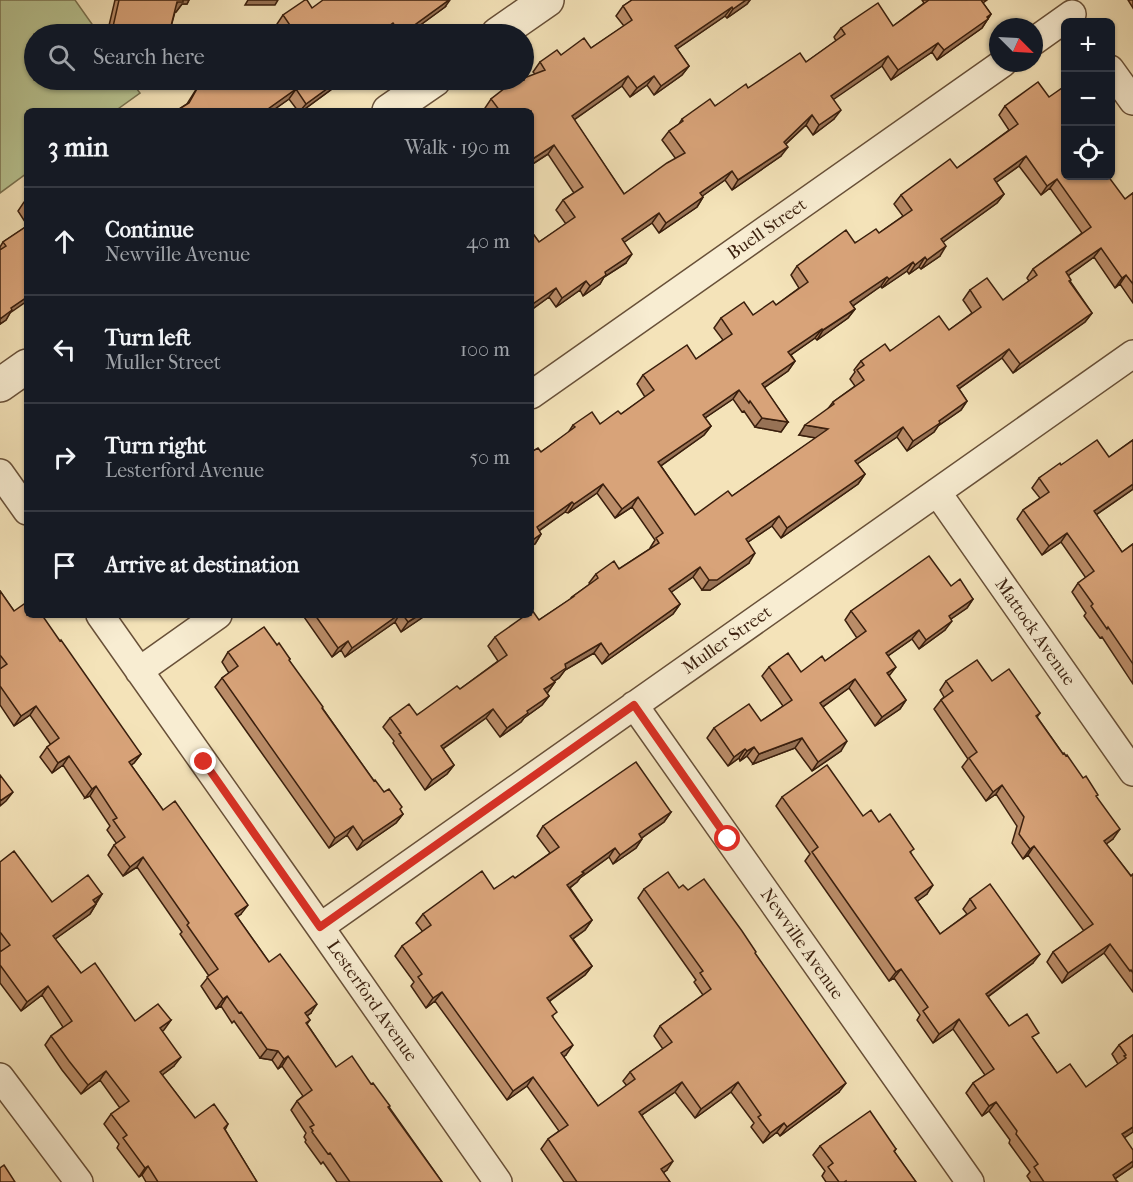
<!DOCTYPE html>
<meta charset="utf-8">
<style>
body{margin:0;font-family:"IM FELL French Canon",serif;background:#20242c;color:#f1f3f6}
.controls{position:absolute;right:18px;top:18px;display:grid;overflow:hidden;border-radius:9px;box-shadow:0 2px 4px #0004}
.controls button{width:54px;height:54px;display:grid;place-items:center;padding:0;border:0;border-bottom:2px solid #363941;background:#171b24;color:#f1f3f6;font:30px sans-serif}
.compass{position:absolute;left:989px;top:18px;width:54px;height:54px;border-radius:50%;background:#171b24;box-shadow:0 2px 4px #0004;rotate:114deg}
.stop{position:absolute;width:18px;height:18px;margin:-14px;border:4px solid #d93025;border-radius:50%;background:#fff}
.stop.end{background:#d93025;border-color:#fff;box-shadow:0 2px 6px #0008}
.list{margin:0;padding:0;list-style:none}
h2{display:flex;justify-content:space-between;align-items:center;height:78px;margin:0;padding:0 24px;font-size:26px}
h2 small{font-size:20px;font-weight:400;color:#9ea1a6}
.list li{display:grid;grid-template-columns:39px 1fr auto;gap:18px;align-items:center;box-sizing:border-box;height:108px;padding:0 24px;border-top:2px solid #363941}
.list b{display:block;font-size:22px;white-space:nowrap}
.list p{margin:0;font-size:20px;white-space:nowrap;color:#9ea1a6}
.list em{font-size:20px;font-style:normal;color:#9ea1a6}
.icon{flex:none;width:33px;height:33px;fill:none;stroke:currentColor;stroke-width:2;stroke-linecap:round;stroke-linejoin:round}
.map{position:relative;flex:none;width:1133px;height:1182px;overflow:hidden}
.search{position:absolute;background:#171b24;box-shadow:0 2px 4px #0004;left:24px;top:24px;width:510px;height:66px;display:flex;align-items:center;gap:15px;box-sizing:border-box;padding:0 21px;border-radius:33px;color:#9ea1a6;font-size:22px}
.panel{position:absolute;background:#171b24;box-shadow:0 2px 4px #0004;left:24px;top:108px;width:510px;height:510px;border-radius:9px}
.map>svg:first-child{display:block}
.green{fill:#b8c492;stroke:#797250;stroke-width:1.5}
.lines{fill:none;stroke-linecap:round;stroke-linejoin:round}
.minor-casing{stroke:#685038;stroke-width:30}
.tertiary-casing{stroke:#685038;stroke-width:36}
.minor{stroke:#f8edd2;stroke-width:27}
.tertiary{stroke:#f8edd2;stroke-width:33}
.wall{fill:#ba8c68;stroke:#3a1f0d;stroke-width:1.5;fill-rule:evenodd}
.shaded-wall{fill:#977255;stroke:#3a1f0d;stroke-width:1.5}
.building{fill:#d8a379;stroke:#3a1f0d;stroke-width:1.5;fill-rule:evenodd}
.route{stroke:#d93025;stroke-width:8}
.labels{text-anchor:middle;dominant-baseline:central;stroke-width:5;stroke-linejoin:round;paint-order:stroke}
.street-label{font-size:18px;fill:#3a1f0d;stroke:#f8edd2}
</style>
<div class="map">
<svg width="1133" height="1182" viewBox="0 0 1133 1182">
<rect width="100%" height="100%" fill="#f4e3b9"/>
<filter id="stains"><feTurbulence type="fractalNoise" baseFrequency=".00333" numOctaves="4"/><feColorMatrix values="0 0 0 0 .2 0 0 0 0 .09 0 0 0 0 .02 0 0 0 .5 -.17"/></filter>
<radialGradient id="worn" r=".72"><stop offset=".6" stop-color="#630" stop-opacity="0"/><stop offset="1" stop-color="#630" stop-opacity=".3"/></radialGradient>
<path class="green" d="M 0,0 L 75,0 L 99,34 L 34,34 L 34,80 L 130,80 L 140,93 L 115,111 L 27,111 L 27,173 L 0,193 Z"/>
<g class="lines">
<defs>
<path id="minor" d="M 1034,41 L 1072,14
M 1110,69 L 1133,101
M 531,395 L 1003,63
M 0,473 L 27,511
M 937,492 L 1133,772
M 100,615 L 320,927 L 498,1182
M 139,671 L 218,615
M 634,705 L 970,1182
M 320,927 L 1133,354
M 0,1077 L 79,1182"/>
<path id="tertiary" d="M 498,34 L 547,0
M 389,111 L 434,80
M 0,385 L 27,366"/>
</defs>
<use href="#minor" class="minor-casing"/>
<use href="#tertiary" class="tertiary-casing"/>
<use href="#minor" class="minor"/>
<use href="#tertiary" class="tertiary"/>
</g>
<path class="wall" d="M 115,0 L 189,0 L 187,4 L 182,4 L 176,12 L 175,12 L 169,34 L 107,34 Z
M 632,0 L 750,0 L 747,4 L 727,18 L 725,16 L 677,49 L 689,66 L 682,75 L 654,95 L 647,85 L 630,97 L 622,86 L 574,120 L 624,194 L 676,159 L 662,140 L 669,131 L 679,124 L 682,119 L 715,106 L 748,88 L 806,62 L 836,41 L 834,37 L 841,28 L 893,26 L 924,3 L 922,0 L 987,0 L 983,3 L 991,14 L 982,28 L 937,60 L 932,52 L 891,80 L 882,66 L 833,99 L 834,119 L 813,135 L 806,125 L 786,144 L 781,156 L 732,190 L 725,180 L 702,196 L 703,197 L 697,207 L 659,233 L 652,223 L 624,242 L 626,263 L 604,277 L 600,284 L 583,296 L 580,290 L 556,307 L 549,297 L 531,310 L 531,231 L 539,242 L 566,224 L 556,210 L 563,200 L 574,193 L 548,154 L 531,165 L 531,111 L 487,111 L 485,108 L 491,99 L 535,74 L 533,72 L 540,62 L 561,55 L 591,48 L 624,26 L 616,16 L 623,6 Z
M 1128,0 L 1133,0 L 1133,8 Z
M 445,7 L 408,34 L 388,34 L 387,33 L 384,34 L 284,34 L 277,24 L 283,15 L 312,8 Z
M 202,80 L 237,81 L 343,81 L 302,111 L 298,111 L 289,99 L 272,111 L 176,111 L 187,104 Z
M 1005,106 L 1065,176 L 1125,199 L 1133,193 L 1133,303 L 1120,284 L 1115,288 L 1094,257 L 1068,276 L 1070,281 L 1092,313 L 1085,322 L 1013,373 L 1002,358 L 959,389 L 967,401 L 961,410 L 938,426 L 934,432 L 907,451 L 897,437 L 857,464 L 865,474 L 858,484 L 781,538 L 772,526 L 748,542 L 749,563 L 710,590 L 702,590 L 693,577 L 671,592 L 680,604 L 673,614 L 602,664 L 594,653 L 565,670 L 559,678 L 554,681 L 555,682 L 547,693 L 549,696 L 542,705 L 524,718 L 521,722 L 500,737 L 486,718 L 443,749 L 454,765 L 447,774 L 425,790 L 393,743 L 394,741 L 383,727 L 390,718 L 417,715 L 460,689 L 498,661 L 488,646 L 495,637 L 539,620 L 571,599 L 572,597 L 590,584 L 589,583 L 596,574 L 619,569 L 650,549 L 650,548 L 655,540 L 632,507 L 615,518 L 597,493 L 568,513 L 565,512 L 539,531 L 541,534 L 535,544 L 541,452 L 568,433 L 573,425 L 600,424 L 621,414 L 645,397 L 637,384 L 643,375 L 696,359 L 723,340 L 714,328 L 721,318 L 753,315 L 776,305 L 799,288 L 791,275 L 797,266 L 879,233 L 903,216 L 894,204 L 901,195 L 957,168 L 1009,130 L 999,115 ZM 1019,166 L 1041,195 L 1050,188 L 1082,233 L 1033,269 L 1027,278 L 1029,281 L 1003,300 L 970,290 L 963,300 L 972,313 L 949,330 L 861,361 L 854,370 L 855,372 L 850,379 L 855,386 L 833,402 L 827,410 L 799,435 L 816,438 L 732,496 L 695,515 L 661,466 L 704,435 L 711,426 L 705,418 L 733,399 L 742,412 L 744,411 L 755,427 L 781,432 L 788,422 L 764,388 L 788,371 L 795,361 L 791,355 L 815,338 L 817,340 L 848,318 L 855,309 L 853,306 L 881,286 L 882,288 L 907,271 L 909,274 L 919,267 L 921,269 L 940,256 L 943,242 L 997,203 L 1004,194 L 996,182 Z
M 27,200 L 27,225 L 18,211 L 24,202 Z
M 27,226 L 10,313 L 6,320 L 0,324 L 0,247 L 3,242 Z
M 1133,440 L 1133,489 L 1096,515 L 1122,552 L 1133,544 L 1133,684 L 1102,637 L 1100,638 L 1084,616 L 1086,613 L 1072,592 L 1078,583 L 1086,578 L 1061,542 L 1042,555 L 1017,519 L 1023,510 L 1040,498 L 1032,488 L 1039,478 L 1061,465 L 1109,457 Z
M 951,586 L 973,599 L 967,608 L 951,619 L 945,630 L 919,649 L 912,639 L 888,656 L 889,676 L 906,700 L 900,709 L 875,726 L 849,688 L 823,707 L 841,751 L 812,771 L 795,748 L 753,764 L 747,756 L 740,761 L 739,758 L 728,766 L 707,738 L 714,728 L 761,721 L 783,706 L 762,676 L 769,667 L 801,672 L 825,661 L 857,638 L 845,620 L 851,611 Z
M 0,591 L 14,611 L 141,754 L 134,763 L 131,765 L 163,810 L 241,914 L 237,917 L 269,962 L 311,1013 L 307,1016 L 310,1020 L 307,1024 L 336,1067 L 371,1084 L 389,1107 L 442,1182 L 337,1182 L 323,1162 L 321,1164 L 305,1142 L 306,1140 L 304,1137 L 306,1133 L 291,1110 L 297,1101 L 303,1096 L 282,1066 L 278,1069 L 272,1060 L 260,1058 L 234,1021 L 232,1023 L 221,1006 L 216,1009 L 201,986 L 209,976 L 180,934 L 182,932 L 137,867 L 123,876 L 108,855 L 114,845 L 117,844 L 107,830 L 110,826 L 90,796 L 85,798 L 63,765 L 52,773 L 40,757 L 47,747 L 51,745 L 30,715 L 14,726 L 0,705 Z
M 305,615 L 426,615 L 401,632 L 395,622 L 345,657 L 341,650 L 332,657 L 304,617 Z
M 277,645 L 290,659 L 289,661 L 374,781 L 403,814 L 396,823 L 357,850 L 347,835 L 329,848 L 215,687 L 222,678 L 229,673 L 222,662 L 228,652 Z
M 946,681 L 992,681 L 1040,713 L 1037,717 L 1063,754 L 1096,797 L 1113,839 L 1106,844 L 1131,876 L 1133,874 L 1133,992 L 1104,953 L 1062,983 L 1047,962 L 1053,952 L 1084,931 L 1028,855 L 1023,859 L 1012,843 L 1017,826 L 996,794 L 986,801 L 962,767 L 968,759 L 934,709 L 941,700 L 944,697 L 940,690 Z
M 782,797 L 863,816 L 879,822 L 911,853 L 927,894 L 917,901 L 940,934 L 967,914 L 963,909 L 970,899 L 1033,963 L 988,997 L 1009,1026 L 1034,1040 L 1057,1073 L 1086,1087 L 1118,1064 L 1112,1054 L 1119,1045 L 1133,1035 L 1124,1138 L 1132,1167 L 1115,1179 L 1118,1182 L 1031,1182 L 1027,1176 L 1030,1172 L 1009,1143 L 1010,1140 L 989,1111 L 982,1116 L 966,1093 L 973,1083 L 985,1075 L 953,1029 L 933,1043 L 917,1020 L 920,1015 L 894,978 L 889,981 L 805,861 L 810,854 L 776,806 Z
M 671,812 L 664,822 L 642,838 L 636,848 L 613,864 L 609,857 L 580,878 L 577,882 L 570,888 L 592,920 L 585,930 L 573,939 L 592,966 L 585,975 L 550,1001 L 553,1018 L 566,1055 L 563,1057 L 598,1106 L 627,1086 L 623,1081 L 630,1072 L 663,1049 L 654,1036 L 660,1026 L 703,995 L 694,982 L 696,980 L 638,898 L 644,889 L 679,888 L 688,890 L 755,954 L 839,1092 L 780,1136 L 777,1132 L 763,1143 L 751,1127 L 754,1123 L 731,1092 L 695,1118 L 675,1092 L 642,1115 L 667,1170 L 663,1173 L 670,1182 L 564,1182 L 541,1149 L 548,1139 L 559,1131 L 527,1086 L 507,1100 L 435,1001 L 426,1008 L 411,986 L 414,982 L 395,956 L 402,946 L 423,932 L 416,923 L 423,914 L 494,889 L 515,878 L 550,853 L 537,836 L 543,826 Z
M 0,862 L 52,902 L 102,894 L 90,914 L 55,939 L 81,973 L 135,1021 L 171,1020 L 162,1031 L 174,1066 L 162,1075 L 195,1118 L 228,1124 L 225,1130 L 257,1182 L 146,1182 L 142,1175 L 139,1177 L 117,1148 L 119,1144 L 104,1124 L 111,1114 L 120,1108 L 100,1080 L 81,1094 L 62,1070 L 45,1045 L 51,1036 L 63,1027 L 42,995 L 21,1011 L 0,983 L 0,952 L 1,951 L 0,950 Z
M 820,1146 L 896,1149 L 894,1152 L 916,1182 L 826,1182 L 822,1176 L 825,1171 L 813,1155 Z"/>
<path class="shaded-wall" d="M 179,0 L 189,0 L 187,4 L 182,4 L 176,12 L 171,12 Z
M 248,0 L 278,0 L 275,5 L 245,5 Z
M 449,0 L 450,0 L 445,7 L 408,34 L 402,34 Z
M 746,0 L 750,0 L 747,4 L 727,18 L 733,9 Z
M 732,7 L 725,16 L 668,55 L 675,46 Z
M 991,14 L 982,28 L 937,60 L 944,50 Z
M 393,23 L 387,33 L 384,34 L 378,34 Z
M 938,43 L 932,52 L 891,80 L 898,70 Z
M 888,56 L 882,66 L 824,106 L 831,96 Z
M 689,66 L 682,75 L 654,95 L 661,86 Z
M 628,76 L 622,86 L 565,126 L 572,116 Z
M 654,76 L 647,85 L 630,97 L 637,88 Z
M 339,80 L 344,80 L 302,111 L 300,111 L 306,104 Z
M 296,89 L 289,99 L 272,111 L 265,111 Z
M 841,110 L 834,119 L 813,135 L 819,125 Z
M 812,115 L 806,125 L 778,151 L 784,142 Z
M 554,145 L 548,154 L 531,165 L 531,160 Z
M 788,147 L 781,156 L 732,190 L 738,180 Z
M 1026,156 L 1019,166 L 987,189 L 994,179 Z
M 732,171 L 725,180 L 694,202 L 700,193 Z
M 1057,179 L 1050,188 L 1041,195 L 1047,186 Z
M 1004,194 L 997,203 L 935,248 L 941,239 Z
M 703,197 L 697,207 L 659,233 L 666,223 Z
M 659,213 L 652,223 L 616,248 L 622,239 Z
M 946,246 L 940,256 L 921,269 L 927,260 Z
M 1101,248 L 1094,257 L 1059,282 L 1066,272 Z
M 632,254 L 626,263 L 604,277 L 600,284 L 583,296 L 590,286 L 605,272 Z
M 925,257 L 919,267 L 909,274 L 915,265 Z
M 913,262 L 907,271 L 882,288 L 889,279 Z
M 1126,275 L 1120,284 L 1115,288 L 1122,278 Z
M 887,277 L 881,286 L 844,312 L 850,302 Z
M 586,281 L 580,290 L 556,307 L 562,298 Z
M 556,288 L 549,297 L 531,310 L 531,305 Z
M 27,297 L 27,301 L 10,313 L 6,320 L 0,324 L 0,319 L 11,308 Z
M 855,309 L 848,318 L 817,340 L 823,330 Z
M 1092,313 L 1085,322 L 1013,373 L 1020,364 Z
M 822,329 L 815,338 L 782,361 L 788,352 Z
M 1009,349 L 1002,358 L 950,395 L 957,386 Z
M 795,361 L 788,371 L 755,394 L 762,384 Z
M 739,390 L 733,399 L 696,424 L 703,415 Z
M 967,401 L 961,410 L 938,426 L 934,432 L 907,451 L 913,441 L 939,421 Z
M 762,418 L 788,422 L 781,432 L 755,427 Z
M 805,425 L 828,429 L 822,439 L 799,435 Z
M 711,426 L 704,435 L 652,472 L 658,462 Z
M 903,427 L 897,437 L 848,470 L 855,461 Z
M 865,474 L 858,484 L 781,538 L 787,528 Z
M 603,484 L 597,493 L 568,513 L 574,504 Z
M 1133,484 L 1133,489 L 1087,521 L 1094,511 Z
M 638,497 L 632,507 L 615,518 L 622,509 Z
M 572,502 L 565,512 L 531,536 L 537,527 Z
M 779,516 L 772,526 L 739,548 L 746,539 Z
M 1067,533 L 1061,542 L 1042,555 L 1049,546 Z
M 541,534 L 535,544 L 531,546 L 531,541 Z
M 755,553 L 749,563 L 710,590 L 702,590 L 709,580 Z
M 700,567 L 693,577 L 663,598 L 669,589 Z
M 973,599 L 967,608 L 942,625 L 949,616 Z
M 680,604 L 673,614 L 602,664 L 609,655 Z
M 398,615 L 399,615 L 395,622 L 345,657 L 352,648 Z
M 419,615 L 426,615 L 401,632 L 408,622 Z
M 952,621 L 945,630 L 919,649 L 926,640 Z
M 919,630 L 912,639 L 879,662 L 886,653 Z
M 348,641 L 341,650 L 332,657 L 338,648 Z
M 601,643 L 594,653 L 565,670 L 559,678 L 545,687 L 551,678 L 565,664 Z
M 896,667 L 889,676 L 887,673 Z
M 855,679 L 849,688 L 814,713 L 820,703 Z
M 555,682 L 548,692 L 538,699 L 544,689 Z
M 549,696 L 542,705 L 524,718 L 521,722 L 500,737 L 507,728 L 527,711 Z
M 906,700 L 900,709 L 875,726 L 882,717 Z
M 36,706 L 30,715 L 14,726 L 21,716 Z
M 493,709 L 486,718 L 434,755 L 441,746 Z
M 802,738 L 795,748 L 753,764 L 759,754 Z
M 847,741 L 841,751 L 812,771 L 818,762 Z
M 754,747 L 747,756 L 740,761 L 747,751 Z
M 745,749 L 739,758 L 728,766 L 734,757 Z
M 141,754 L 134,763 L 123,771 L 129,762 Z
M 69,756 L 63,765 L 52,773 L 58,763 Z
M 454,765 L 447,774 L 425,790 L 432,780 Z
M 1002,785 L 996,794 L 986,801 L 993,792 Z
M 96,786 L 90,796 L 85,798 L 92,789 Z
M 13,792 L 6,801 L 0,806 L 0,801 Z
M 671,812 L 664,822 L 633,844 L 639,834 Z
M 403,814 L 396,823 L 357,850 L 363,841 Z
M 353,826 L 347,835 L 329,848 L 335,838 Z
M 1120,829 L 1113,839 L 1098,850 L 1104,841 Z
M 642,839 L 636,848 L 613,864 L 620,855 Z
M 1034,846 L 1028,855 L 1023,859 L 1030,849 Z
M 615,848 L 609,857 L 580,878 L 577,882 L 561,894 L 567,885 L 582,872 Z
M 143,857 L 137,867 L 123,876 L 130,867 Z
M 933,885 L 927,894 L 908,908 L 915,898 Z
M 102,894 L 95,903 L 93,900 Z
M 96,904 L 90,914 L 47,945 L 53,936 Z
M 248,905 L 241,914 L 228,923 L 235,914 Z
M 592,920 L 585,930 L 564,945 L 570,936 Z
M 1110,944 L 1104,953 L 1062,983 L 1068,973 Z
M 1040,954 L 1033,963 L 979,1003 L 986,994 Z
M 592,966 L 585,975 L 541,1007 L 547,998 Z
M 901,969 L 894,978 L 889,981 L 896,972 Z
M 48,986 L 42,995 L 21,1011 L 27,1002 Z
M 442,992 L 435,1001 L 426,1008 L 433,998 Z
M 227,996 L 221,1006 L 216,1009 L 223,999 Z
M 317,1004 L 311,1013 L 298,1022 L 305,1013 Z
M 959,1019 L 953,1029 L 933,1043 L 939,1034 Z
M 171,1020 L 164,1030 L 153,1038 L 160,1028 Z
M 573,1045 L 566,1055 L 555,1063 L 561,1053 Z
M 267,1049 L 278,1051 L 272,1060 L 260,1058 Z
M 288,1056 L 282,1066 L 278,1069 L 284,1059 Z
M 181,1057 L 174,1066 L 153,1082 L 160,1072 Z
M 106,1071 L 100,1080 L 81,1094 L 88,1085 Z
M 533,1077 L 527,1086 L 507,1100 L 513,1091 Z
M 682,1082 L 675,1092 L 633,1121 L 639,1112 Z
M 738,1082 L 731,1092 L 695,1118 L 701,1109 Z
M 846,1083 L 839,1092 L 780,1136 L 787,1127 Z
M 996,1102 L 989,1111 L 982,1116 L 989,1106 Z
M 784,1123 L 777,1132 L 763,1143 L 770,1133 Z
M 1133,1127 L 1133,1132 L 1115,1144 L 1122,1134 Z
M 673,1161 L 667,1170 L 654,1179 L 661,1169 Z
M 1133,1161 L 1133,1165 L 1132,1167 L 1110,1182 L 1113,1175 Z
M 148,1166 L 142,1175 L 139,1177 L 145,1168 Z"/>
<path class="building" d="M 119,0 L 183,0 L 183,2 L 177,2 L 169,34 L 114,34 L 112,31 Z
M 305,0 L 307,0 L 312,8 L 323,0 L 449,0 L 402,34 L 401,34 L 393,23 L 378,34 L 373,34 L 370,30 L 363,34 L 295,34 L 296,34 L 283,15 Z
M 632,0 L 746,0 L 733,9 L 732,7 L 675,46 L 689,66 L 661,86 L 654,76 L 637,88 L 628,76 L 572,116 L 624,194 L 667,163 L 685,153 L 669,131 L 683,121 L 682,119 L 710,99 L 715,106 L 746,84 L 748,88 L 800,53 L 806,62 L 845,34 L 841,28 L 878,3 L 893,26 L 929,0 L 981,0 L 991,14 L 987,17 L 988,19 L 944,50 L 938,43 L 898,70 L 888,56 L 831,96 L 841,110 L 819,125 L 812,115 L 784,142 L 788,147 L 738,180 L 732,171 L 700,193 L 703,197 L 666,223 L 659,213 L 622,239 L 632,254 L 605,272 L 606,275 L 590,286 L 586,281 L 562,298 L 556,288 L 531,305 L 531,231 L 539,242 L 575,217 L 563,200 L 583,187 L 554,145 L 531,160 L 531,111 L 500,111 L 491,99 L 515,80 L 524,80 L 524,78 L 545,70 L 540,62 L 557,50 L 561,55 L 584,38 L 591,48 L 632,20 L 623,6 Z
M 202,80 L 236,80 L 237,81 L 239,80 L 339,80 L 306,104 L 296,89 L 265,111 L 176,111 L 189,103 Z
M 1038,82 L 1049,97 L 1065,86 L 1065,176 L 1108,176 L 1125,199 L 1133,193 L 1133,284 L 1126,275 L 1122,278 L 1101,248 L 1066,272 L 1071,280 L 1069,281 L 1092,313 L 1020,364 L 1009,349 L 957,386 L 967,401 L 939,421 L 940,423 L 913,441 L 903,427 L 855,461 L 865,474 L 787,528 L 779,516 L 746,539 L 755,553 L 717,580 L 709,580 L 700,567 L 669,589 L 680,604 L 609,655 L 601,643 L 565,664 L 566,668 L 551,678 L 555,682 L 544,689 L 549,696 L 527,711 L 528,713 L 507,728 L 493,709 L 441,746 L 454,765 L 432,780 L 399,734 L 401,733 L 390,718 L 409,704 L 417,715 L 457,686 L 460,689 L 507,655 L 495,637 L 526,615 L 531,615 L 531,611 L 532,610 L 539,620 L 573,597 L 572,597 L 598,578 L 596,574 L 614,561 L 619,569 L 659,543 L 656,538 L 663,533 L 638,497 L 622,509 L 603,484 L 574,504 L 572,502 L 537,527 L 541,534 L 531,541 L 531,452 L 538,448 L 541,452 L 575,427 L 573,425 L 592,412 L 600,424 L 618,411 L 621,414 L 654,390 L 643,375 L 687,345 L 696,359 L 732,334 L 721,318 L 744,302 L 753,315 L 773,301 L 776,305 L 808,282 L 797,266 L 846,230 L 855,243 L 876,229 L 879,233 L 912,210 L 901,195 L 950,159 L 957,168 L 1018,124 L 1005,106 ZM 1026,156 L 1047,186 L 1057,179 L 1091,227 L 1033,269 L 1037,275 L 1003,300 L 987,278 L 970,290 L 981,307 L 949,330 L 939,316 L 890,351 L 885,344 L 861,361 L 864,365 L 857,370 L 864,380 L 833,402 L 834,404 L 805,425 L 828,429 L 732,496 L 728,491 L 695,515 L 658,462 L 711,426 L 703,415 L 739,390 L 749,403 L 750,401 L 762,418 L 788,422 L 762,384 L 795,361 L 788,352 L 822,329 L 823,330 L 855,309 L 850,302 L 887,277 L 889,279 L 913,262 L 915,265 L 925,257 L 927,260 L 946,246 L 941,239 L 1004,194 L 994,179 Z
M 27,226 L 27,297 L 11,308 L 12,310 L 0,319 L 0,250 L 6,246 L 3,242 Z
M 1097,440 L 1109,457 L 1133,440 L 1133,484 L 1094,511 L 1122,552 L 1133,544 L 1133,664 L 1108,627 L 1107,629 L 1091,606 L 1093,604 L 1078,583 L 1094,571 L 1067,533 L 1049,546 L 1023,510 L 1049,492 L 1039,478 L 1060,463 L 1061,465 Z
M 929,556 L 951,586 L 960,579 L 973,599 L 949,616 L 952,621 L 926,640 L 919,630 L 886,653 L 896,667 L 887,673 L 906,700 L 882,717 L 855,679 L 820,703 L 847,741 L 818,762 L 802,738 L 759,754 L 754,747 L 747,751 L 745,749 L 734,757 L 714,728 L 749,704 L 761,721 L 792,700 L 769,667 L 788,653 L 801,672 L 822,656 L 825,661 L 866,631 L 851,611 Z
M 0,591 L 14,611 L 27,602 L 27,615 L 42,615 L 60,641 L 61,640 L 141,754 L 129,762 L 163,810 L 175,801 L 248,905 L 235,914 L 269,962 L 280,954 L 317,1004 L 305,1013 L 310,1020 L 306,1023 L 336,1067 L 352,1056 L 371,1084 L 373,1083 L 390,1106 L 388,1107 L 442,1182 L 350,1182 L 330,1153 L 328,1154 L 312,1132 L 313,1131 L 310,1127 L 314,1125 L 297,1101 L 312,1090 L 288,1056 L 284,1059 L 278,1051 L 267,1049 L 241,1012 L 239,1013 L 227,996 L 223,999 L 207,977 L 218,969 L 187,925 L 189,923 L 143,857 L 130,867 L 114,845 L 125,837 L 113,820 L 117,818 L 96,786 L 92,789 L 69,756 L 58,763 L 47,747 L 59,738 L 36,706 L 21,716 L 0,686 L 0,669 L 7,664 L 0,655 Z
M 315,615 L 398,615 L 352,648 L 348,641 L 338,648 Z
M 403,615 L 419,615 L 408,622 Z
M 264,627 L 277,645 L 279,643 L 290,659 L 289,660 L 323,707 L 322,708 L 374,781 L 375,780 L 384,792 L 389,789 L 402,807 L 400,809 L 403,814 L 363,841 L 353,826 L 335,838 L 222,678 L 238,666 L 228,652 Z
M 977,660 L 992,681 L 1009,669 L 1040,713 L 1036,716 L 1063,754 L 1064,753 L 1066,756 L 1067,755 L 1083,778 L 1086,776 L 1098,795 L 1096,796 L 1120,829 L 1104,841 L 1131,876 L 1133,874 L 1133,973 L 1131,970 L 1130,971 L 1110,944 L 1068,973 L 1053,952 L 1093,924 L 1034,846 L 1030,849 L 1019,834 L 1024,817 L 1002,785 L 993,792 L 969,758 L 977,752 L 941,700 L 953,691 L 946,681 Z
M 636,762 L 671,812 L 639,834 L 642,839 L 620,855 L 615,848 L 582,872 L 584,873 L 567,885 L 592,920 L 570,936 L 592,966 L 547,998 L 557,1012 L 552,1016 L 573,1045 L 561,1053 L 598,1106 L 635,1079 L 630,1072 L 672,1042 L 660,1026 L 711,989 L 700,973 L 703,971 L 644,889 L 668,872 L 679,888 L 683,885 L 688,890 L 704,879 L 742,931 L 756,952 L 755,953 L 846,1083 L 787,1127 L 784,1123 L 770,1133 L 758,1117 L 761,1115 L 738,1082 L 701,1109 L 682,1082 L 639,1112 L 673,1161 L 661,1169 L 670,1182 L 577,1182 L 548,1139 L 568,1125 L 533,1077 L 513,1091 L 442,992 L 433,998 L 418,977 L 422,974 L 402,946 L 431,925 L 423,914 L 482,871 L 494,889 L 513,876 L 515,878 L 559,847 L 543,826 Z
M 827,765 L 863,816 L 871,810 L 879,822 L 890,814 L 914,849 L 910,852 L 933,885 L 915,898 L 940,934 L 976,908 L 970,899 L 990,884 L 1040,954 L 986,994 L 1009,1026 L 1027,1014 L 1039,1033 L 1032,1037 L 1057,1073 L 1070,1064 L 1086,1087 L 1126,1058 L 1124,1056 L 1126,1055 L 1119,1045 L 1133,1035 L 1133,1127 L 1122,1134 L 1133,1150 L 1133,1161 L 1113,1175 L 1117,1182 L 1044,1182 L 1034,1167 L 1038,1164 L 1016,1134 L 1017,1131 L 996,1102 L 989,1106 L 973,1083 L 994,1069 L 959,1019 L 939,1034 L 923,1011 L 928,1007 L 901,969 L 896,972 L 821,865 L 812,852 L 818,847 L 782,797 Z
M 0,775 L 13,792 L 0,801 Z
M 14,851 L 52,902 L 88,875 L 102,894 L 93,900 L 96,904 L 53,936 L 81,973 L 95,963 L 135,1021 L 158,1004 L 171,1020 L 160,1028 L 181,1057 L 160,1072 L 195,1118 L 214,1104 L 228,1124 L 224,1128 L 257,1182 L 158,1182 L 148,1166 L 145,1168 L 123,1138 L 127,1135 L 111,1114 L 129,1101 L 106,1071 L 88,1085 L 69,1061 L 51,1036 L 72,1021 L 48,986 L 27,1002 L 0,965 L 0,952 L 10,945 L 0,932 L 0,862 Z
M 870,1111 L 896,1149 L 894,1151 L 916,1182 L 846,1182 L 846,1181 L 844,1182 L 839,1182 L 828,1167 L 833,1163 L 820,1146 Z
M 4,1165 L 15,1182 L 0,1182 L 0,1168 Z"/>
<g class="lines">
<path class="route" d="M 204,762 L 320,927 L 634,705 L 728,839"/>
</g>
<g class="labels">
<g class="street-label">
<text transform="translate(767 229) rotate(-35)">Buell Street</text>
<text transform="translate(1035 632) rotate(55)">Mattock Avenue</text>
<text transform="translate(727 640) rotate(-35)">Muller Street</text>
<text transform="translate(802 944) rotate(55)">Newville Avenue</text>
<text transform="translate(372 1001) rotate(55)">Lesterford Avenue</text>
</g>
</g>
<rect width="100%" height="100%" filter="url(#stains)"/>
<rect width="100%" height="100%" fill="url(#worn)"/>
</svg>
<div class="controls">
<button>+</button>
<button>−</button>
<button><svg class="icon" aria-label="locate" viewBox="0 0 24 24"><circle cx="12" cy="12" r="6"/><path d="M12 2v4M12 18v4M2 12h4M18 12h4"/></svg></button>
</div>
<svg class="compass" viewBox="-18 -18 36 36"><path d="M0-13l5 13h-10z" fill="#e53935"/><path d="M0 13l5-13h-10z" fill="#9ea1a6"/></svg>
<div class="stop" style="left:728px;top:839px"></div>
<div class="stop end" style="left:204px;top:762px"></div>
<div class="search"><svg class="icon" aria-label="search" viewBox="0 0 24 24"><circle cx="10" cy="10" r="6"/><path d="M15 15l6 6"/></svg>Search here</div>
<section class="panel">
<h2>3 min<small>Walk · 190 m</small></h2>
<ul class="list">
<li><svg class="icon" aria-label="ahead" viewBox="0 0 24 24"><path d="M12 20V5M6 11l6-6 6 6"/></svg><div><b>Continue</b><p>Newville Avenue</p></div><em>40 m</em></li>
<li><svg class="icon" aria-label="left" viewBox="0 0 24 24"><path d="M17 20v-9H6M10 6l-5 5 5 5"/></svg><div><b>Turn left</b><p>Muller Street</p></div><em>100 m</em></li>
<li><svg class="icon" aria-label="right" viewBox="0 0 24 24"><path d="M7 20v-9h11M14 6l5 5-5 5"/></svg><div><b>Turn right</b><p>Lesterford Avenue</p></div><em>50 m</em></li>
<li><svg class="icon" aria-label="arrive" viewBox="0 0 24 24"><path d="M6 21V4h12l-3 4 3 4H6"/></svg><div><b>Arrive at destination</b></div></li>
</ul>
</section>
</div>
